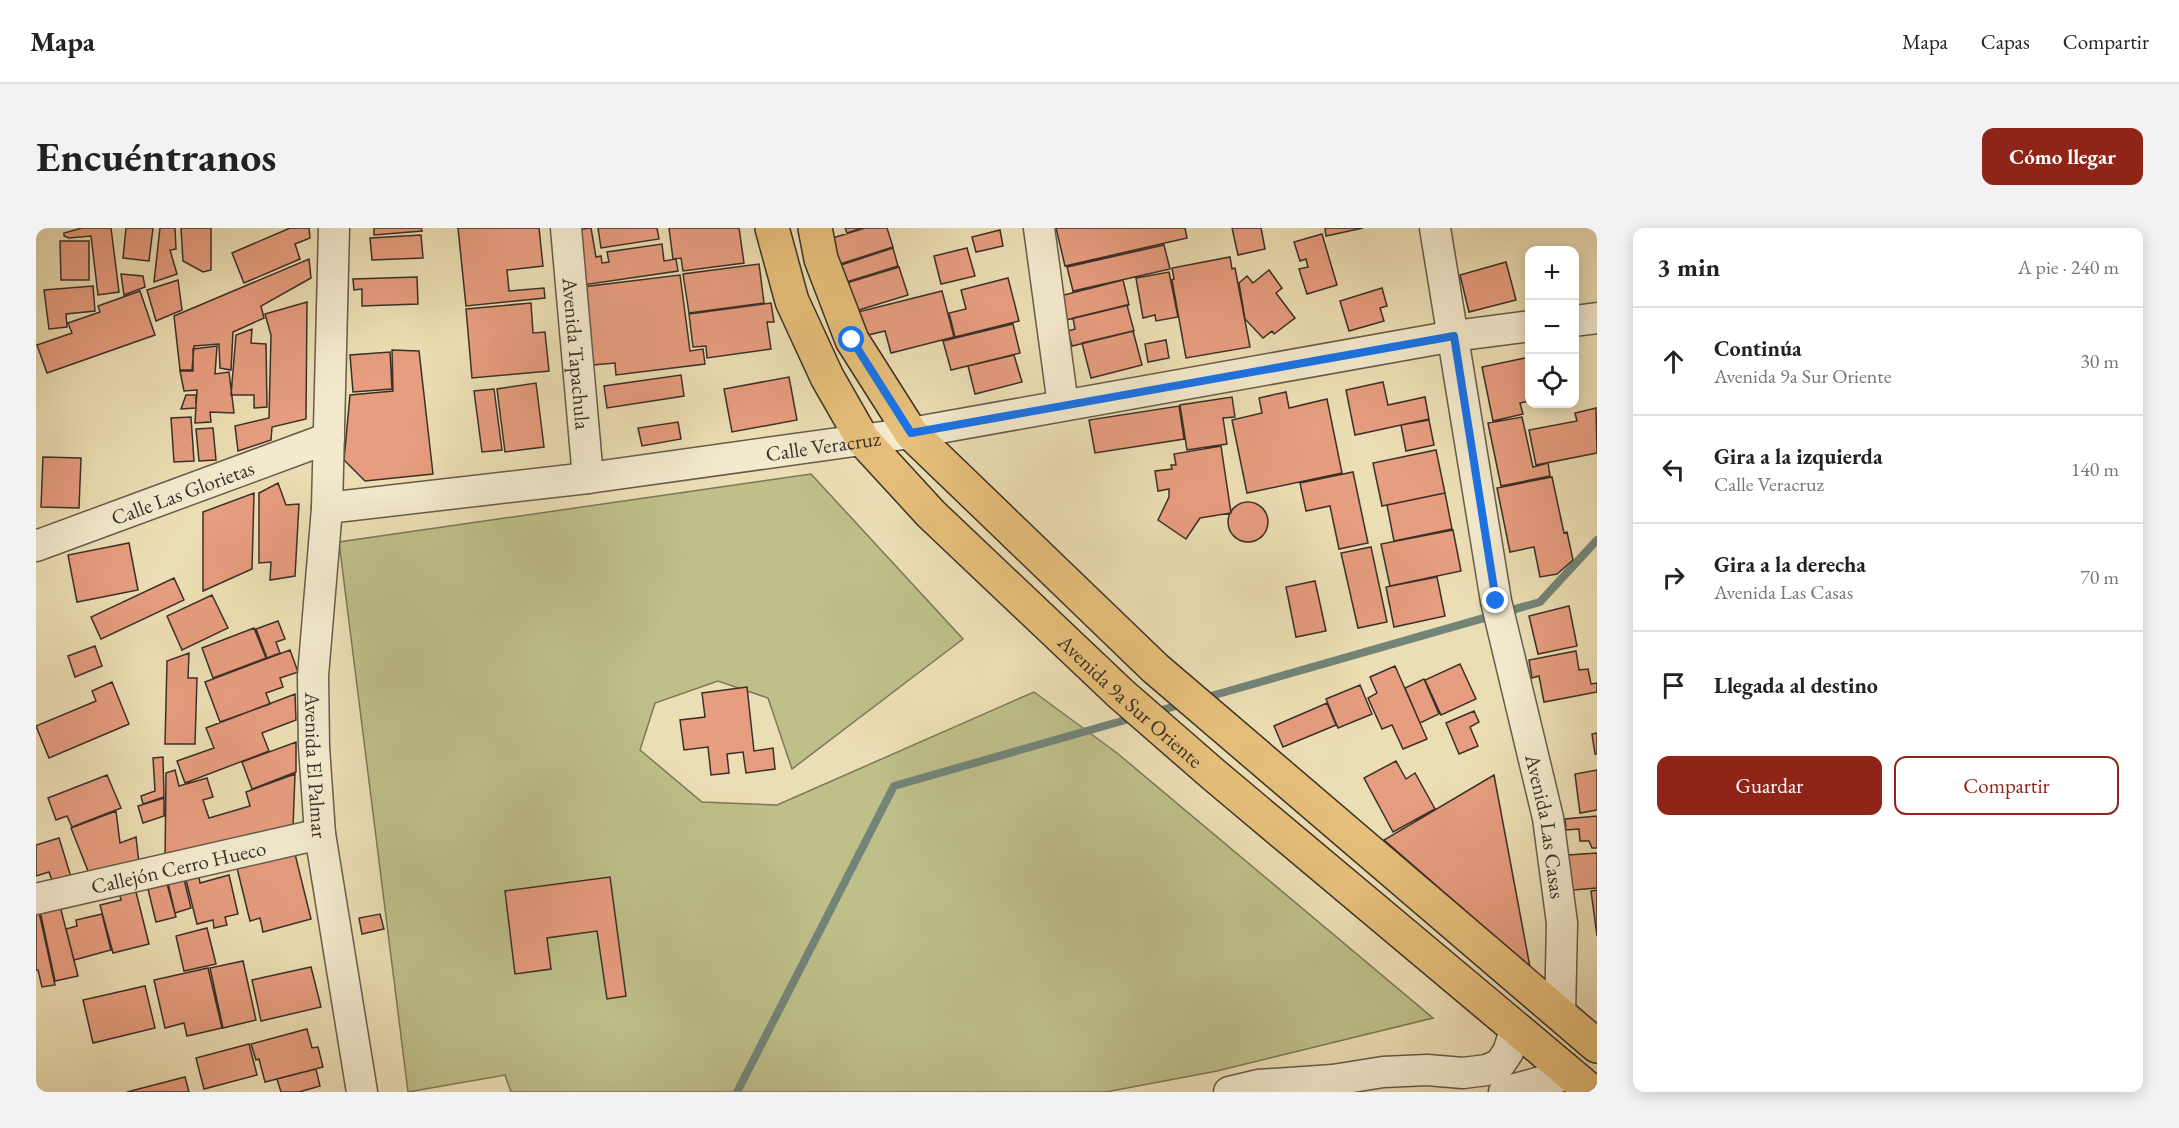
<!DOCTYPE html>
<html lang="es">
<meta charset="utf-8">
<style>
body{margin:0;font-family:"EB Garamond",serif;background:#f2f2f2;color:#222}
.controls{position:absolute;right:18px;top:18px;display:grid;overflow:hidden;border-radius:12px;box-shadow:0 3px 15px #0003}
.controls button{width:54px;height:54px;display:grid;place-items:center;padding:0;border:0;border-bottom:2px solid #e0e0e0;background:#fff;color:#222;font:30px sans-serif}
.stop{position:absolute;width:18px;height:18px;margin:-14px;border:4px solid #1a73e8;border-radius:50%;background:#fff}
.stop.end{background:#1a73e8;border-color:#fff;box-shadow:0 2px 6px #0008}
.list{margin:0;padding:0;list-style:none}
h2{display:flex;justify-content:space-between;align-items:center;height:78px;margin:0;padding:0 24px;font-size:26px}
h2 small{font-size:20px;font-weight:400;color:#767676}
.list li{display:grid;grid-template-columns:39px 1fr auto;gap:18px;align-items:center;box-sizing:border-box;height:108px;padding:0 24px;border-top:2px solid #e0e0e0}
.list b{display:block;font-size:22px;white-space:nowrap}
.list p{margin:0;font-size:20px;white-space:nowrap;color:#767676}
.list em{font-size:20px;font-style:normal;color:#767676}
.actions{display:flex;gap:12px;padding:18px 24px}
.actions a{flex:1;padding:14px 0;border:2px solid #8f2418;border-radius:12px;text-align:center;font-size:21px;color:#8f2418}
.actions .main{background:#8f2418;color:#fff}
.icon{flex:none;width:33px;height:33px;fill:none;stroke:currentColor;stroke-width:2;stroke-linecap:round;stroke-linejoin:round}
.map{position:relative;flex:none;width:1561px;height:864px;overflow:hidden;border-radius:12px}
header{display:flex;align-items:center;gap:36px;box-sizing:border-box;height:84px;padding:0 30px;background:#fff;border-bottom:2px solid #e0e0e0}
header strong{font-size:28px}
nav{display:flex;gap:33px;margin-inline-start:auto;font-size:21px}
.intro{display:flex;align-items:center;justify-content:space-between;box-sizing:border-box;height:144px;padding:0 36px}
h1{margin:0;font-size:42px}
.button{padding:15px 27px;border-radius:12px;background:#8f2418;color:#fff;font-size:21px;font-weight:700}
main{display:flex;gap:36px;padding:0 36px}
aside{flex:1;background:#fff;border-radius:12px;box-shadow:0 3px 15px #0003}
.map>svg:first-child{display:block}
.green{fill:#bebf89;stroke:#7c7858;stroke-width:1.5}
.lines{fill:none;stroke-linecap:round;stroke-linejoin:round}
.stream{stroke:#738478;stroke-width:8}
.building{fill:#e79d7f;stroke:#3b3028;stroke-width:1.5}
.minor-casing{stroke:#675c4b;stroke-width:33}
.major-casing{stroke:#3b3028;stroke-width:36}
.minor{stroke:#f3eace;stroke-width:30}
.major{stroke:#e6bf7a;stroke-width:33}
.route{stroke:#1a73e8;stroke-width:8}
.labels{text-anchor:middle;dominant-baseline:central;stroke-width:4.5;stroke-linejoin:round;paint-order:stroke}
.street-label{font-size:21px;fill:#3b3028;stroke:#f3eace}
</style>
<header>
<strong>Mapa</strong>
<nav><a>Mapa</a><a>Capas</a><a>Compartir</a></nav>
</header>
<div class="intro"><h1>Encuéntranos</h1><a class="button">Cómo llegar</a></div>
<main>
<div class="map">
<svg width="1561" height="864" viewBox="0 0 1561 864">
<rect width="100%" height="100%" fill="#ecdeb4"/>
<filter id="stains"><feTurbulence type="fractalNoise" baseFrequency=".00333" numOctaves="4"/><feColorMatrix values="0 0 0 0 .2 0 0 0 0 .09 0 0 0 0 .02 0 0 0 .5 -.17"/></filter>
<radialGradient id="worn" r=".72"><stop offset=".6" stop-color="#630" stop-opacity="0"/><stop offset="1" stop-color="#630" stop-opacity=".3"/></radialGradient>
<path class="green" d="M 775,246 L 927,411 L 756,541 L 732,470 L 682,453 L 619,475 L 604,522 L 666,574 L 741,577 L 998,464 L 1081,525 L 1397,790 L 1181,843 L 1070,864 L 475,864 L 469,847 L 372,864 L 303,314 Z"/>
<g class="lines">
<path class="stream" d="M 1168,470 L 1504,374 L 1561,312
M 1119,484 L 1147,476
M 701,864 L 858,558 L 1100,489"/>
</g>
<path class="building" d="M 46,0 L 75,0 L 83,64 L 62,67 L 55,8 L 33,10 L 28,8 L 28,5 Z
M 90,0 L 117,0 L 113,33 L 87,30 Z
M 124,0 L 139,0 L 140,21 L 134,22 L 141,46 L 118,54 Z
M 145,0 L 175,0 L 175,42 L 167,44 L 147,33 Z
M 254,0 L 273,0 L 274,10 L 259,16 L 264,31 L 208,55 L 196,25 Z
M 338,0 L 385,0 L 386,3 L 338,7 Z
M 422,0 L 503,0 L 507,38 L 471,42 L 473,63 L 508,60 L 509,70 L 430,78 Z
M 555,0 L 560,29 L 565,28 L 566,35 L 573,34 L 571,24 L 626,16 L 628,33 L 640,31 L 642,43 L 547,57 L 538,2 Z
M 562,0 L 621,0 L 623,11 L 565,20 Z
M 633,0 L 703,0 L 708,35 L 647,43 L 645,30 L 637,31 Z
M 809,0 L 826,0 L 811,5 Z
M 829,0 L 851,0 L 857,19 L 798,38 L 790,12 Z
M 1020,0 L 1149,0 L 1151,10 L 1029,38 Z
M 1196,0 L 1225,0 L 1229,21 L 1202,27 Z
M 1289,0 L 1327,0 L 1290,8 Z
M 964,2 L 967,18 L 940,24 L 936,9 Z
M 1286,6 L 1301,57 L 1271,66 L 1263,41 L 1272,39 L 1270,31 L 1264,33 L 1258,14 Z
M 385,7 L 387,30 L 336,32 L 334,10 Z
M 24,13 L 53,13 L 53,52 L 25,52 Z
M 1128,17 L 1134,41 L 1037,63 L 1031,39 Z
M 857,20 L 862,38 L 804,56 L 799,39 Z
M 931,20 L 939,48 L 905,56 L 898,28 Z
M 1194,29 L 1196,41 L 1199,40 L 1214,119 L 1150,130 L 1136,52 L 1138,51 L 1136,40 Z
M 273,31 L 275,50 L 225,78 L 228,90 L 197,104 L 195,142 L 184,140 L 183,116 L 158,118 L 156,142 L 144,142 L 138,88 Z
M 1470,34 L 1480,72 L 1433,84 L 1424,47 Z
M 723,36 L 728,75 L 653,85 L 647,46 Z
M 863,39 L 872,67 L 813,85 L 804,57 Z
M 1233,42 L 1246,60 L 1240,65 L 1259,90 L 1238,106 L 1236,103 L 1227,110 L 1209,91 L 1203,55 L 1211,48 L 1217,55 Z
M 1133,44 L 1142,89 L 1120,93 L 1119,87 L 1107,90 L 1100,50 Z
M 85,46 L 107,48 L 109,59 L 88,67 Z
M 644,47 L 654,123 L 667,121 L 669,136 L 580,147 L 579,135 L 557,137 L 546,59 Z
M 381,49 L 382,76 L 326,78 L 326,61 L 318,62 L 317,51 Z
M 972,50 L 983,93 L 919,109 L 913,85 L 930,81 L 925,62 Z
M 142,52 L 146,82 L 120,93 L 111,62 Z
M 1087,52 L 1093,77 L 1030,92 L 1024,68 Z
M 57,58 L 59,83 L 30,86 L 31,99 L 13,101 L 8,62 Z
M 1346,60 L 1351,78 L 1344,80 L 1348,93 L 1313,103 L 1304,73 Z
M 104,63 L 119,107 L 11,145 L 1,117 L 36,105 L 32,95 L 64,84 L 62,78 Z
M 906,63 L 918,109 L 855,125 L 849,103 L 824,109 L 818,85 Z
M 271,74 L 270,191 L 236,199 L 235,212 L 202,223 L 199,198 L 233,190 L 235,107 L 229,86 Z
M 495,75 L 497,105 L 509,104 L 513,143 L 436,150 L 430,81 Z
M 735,75 L 738,94 L 731,94 L 735,121 L 671,130 L 670,118 L 657,119 L 653,86 Z
M 1091,77 L 1098,103 L 1036,118 L 1032,103 L 1039,101 L 1037,90 Z
M 977,96 L 984,125 L 915,142 L 907,113 Z
M 216,101 L 215,115 L 230,116 L 231,179 L 218,180 L 218,167 L 195,167 L 200,107 Z
M 1097,103 L 1106,137 L 1055,150 L 1046,115 Z
M 1130,112 L 1133,130 L 1112,134 L 1109,116 Z
M 181,118 L 179,146 L 193,144 L 198,185 L 174,184 L 175,194 L 159,195 L 161,162 L 148,163 L 144,143 L 157,143 L 157,121 Z
M 356,122 L 383,123 L 397,246 L 329,253 L 308,232 L 314,167 L 357,163 Z
M 354,124 L 356,161 L 317,164 L 314,127 Z
M 978,127 L 986,154 L 939,166 L 932,138 Z
M 1494,129 L 1494,173 L 1484,175 L 1487,186 L 1457,193 L 1446,139 Z
M 645,147 L 648,168 L 571,180 L 568,158 Z
M 753,149 L 761,192 L 696,204 L 688,161 Z
M 1347,154 L 1352,177 L 1389,169 L 1393,191 L 1319,207 L 1310,162 Z
M 500,155 L 508,219 L 469,224 L 461,161 Z
M 458,161 L 466,222 L 446,224 L 438,163 Z
M 1250,164 L 1253,180 L 1291,171 L 1306,245 L 1211,265 L 1196,192 L 1226,185 L 1223,170 Z
M 150,167 L 160,167 L 160,180 L 145,181 Z
M 1196,169 L 1199,189 L 1187,190 L 1191,216 L 1151,222 L 1144,177 Z
M 1143,178 L 1148,211 L 1059,225 L 1053,192 Z
M 1560,180 L 1561,225 L 1500,237 L 1493,202 L 1541,193 L 1539,185 Z
M 155,189 L 158,233 L 138,234 L 135,190 Z
M 1486,189 L 1497,239 L 1512,235 L 1514,248 L 1465,258 L 1452,195 Z
M 1393,192 L 1398,217 L 1370,223 L 1365,197 Z
M 642,194 L 645,211 L 606,218 L 602,200 Z
M 177,200 L 180,232 L 163,233 L 160,201 Z
M 1185,218 L 1195,285 L 1164,290 L 1150,311 L 1122,292 L 1133,269 L 1133,261 L 1122,263 L 1119,243 L 1136,241 L 1135,237 L 1140,237 L 1138,226 Z
M 1400,222 L 1409,265 L 1346,278 L 1337,235 Z
M 7,229 L 45,230 L 43,280 L 5,279 Z
M 1317,244 L 1332,315 L 1303,321 L 1294,278 L 1270,283 L 1264,255 Z
M 1516,249 L 1528,305 L 1531,304 L 1537,332 L 1521,346 L 1504,349 L 1498,319 L 1474,324 L 1461,260 Z
M 242,255 L 250,277 L 263,276 L 259,348 L 234,352 L 235,334 L 223,335 L 223,265 Z
M 218,265 L 216,341 L 167,363 L 167,284 Z
M 1409,265 L 1416,301 L 1358,313 L 1351,277 Z
M1192 294a20 20 0 1 1 40 0a20 20 0 1 1-40 0Z
M 1417,302 L 1425,343 L 1354,358 L 1345,316 Z
M 93,315 L 102,362 L 41,374 L 32,327 Z
M 1335,319 L 1351,394 L 1322,400 L 1305,325 Z
M 1401,349 L 1409,388 L 1358,399 L 1350,359 Z
M 138,350 L 148,372 L 65,411 L 55,389 Z
M 1279,353 L 1290,403 L 1260,409 L 1250,359 Z
M 176,367 L 192,400 L 146,422 L 131,388 Z
M 1533,378 L 1541,418 L 1502,426 L 1493,388 Z
M 242,393 L 249,411 L 240,414 L 244,425 L 231,430 L 220,401 Z
M 218,400 L 230,430 L 177,450 L 166,420 Z
M 59,418 L 66,438 L 39,449 L 32,428 Z
M 254,422 L 262,444 L 244,450 L 247,459 L 230,465 L 234,476 L 184,494 L 169,454 Z
M 1540,423 L 1543,442 L 1552,441 L 1555,456 L 1561,455 L 1561,464 L 1508,474 L 1503,448 L 1496,450 L 1493,432 Z
M 153,425 L 152,450 L 161,450 L 159,516 L 129,516 L 131,433 Z
M 1424,436 L 1440,471 L 1405,487 L 1389,452 Z
M 1359,438 L 1391,511 L 1367,521 L 1356,497 L 1346,501 L 1332,470 L 1341,465 L 1334,449 Z
M 1388,451 L 1403,486 L 1384,495 L 1369,460 Z
M 76,454 L 93,496 L 13,530 L 0,498 L 60,473 L 56,463 Z
M 1324,457 L 1336,486 L 1302,500 L 1290,471 Z
M 711,459 L 718,523 L 737,520 L 739,541 L 710,545 L 707,524 L 691,526 L 693,545 L 675,547 L 672,519 L 648,522 L 644,492 L 669,489 L 666,465 Z
M 259,466 L 260,492 L 226,505 L 233,523 L 149,555 L 141,533 L 178,520 L 170,500 Z
M 1291,475 L 1300,497 L 1247,519 L 1238,498 Z
M 1438,483 L 1443,494 L 1434,499 L 1442,518 L 1423,526 L 1410,495 Z
M 1561,505 L 1561,526 L 1559,526 L 1556,506 Z
M 260,514 L 260,544 L 216,561 L 206,534 Z
M 127,529 L 128,569 L 107,576 L 105,568 L 119,563 L 117,530 Z
M 1360,533 L 1370,551 L 1379,545 L 1399,581 L 1357,604 L 1328,550 Z
M 139,542 L 143,558 L 171,550 L 177,569 L 167,572 L 173,590 L 214,578 L 210,564 L 259,546 L 257,600 L 129,636 L 130,545 Z
M 1561,542 L 1561,582 L 1544,585 L 1539,546 Z
M 71,547 L 85,580 L 36,599 L 31,588 L 20,592 L 12,570 Z
M 1458,547 L 1494,739 L 1348,612 Z
M 128,570 L 128,588 L 107,595 L 102,578 Z
M 80,583 L 84,615 L 100,609 L 103,635 L 54,648 L 35,600 Z
M 1561,588 L 1561,620 L 1556,620 L 1553,613 L 1544,613 L 1543,601 L 1530,602 L 1529,591 Z
M 23,610 L 35,649 L 17,655 L 13,644 L 0,648 L 0,617 Z
M 1561,625 L 1561,660 L 1537,662 L 1532,627 Z
M 259,626 L 275,691 L 227,704 L 224,690 L 214,693 L 201,640 Z
M 193,647 L 202,686 L 189,689 L 191,697 L 178,700 L 177,692 L 161,696 L 150,652 L 163,649 L 164,655 Z
M 574,649 L 590,768 L 571,771 L 561,703 L 511,710 L 515,741 L 479,746 L 469,663 Z
M 148,651 L 155,680 L 139,685 L 132,655 Z
M 131,656 L 140,689 L 120,694 L 112,661 Z
M 99,660 L 113,716 L 77,725 L 64,677 L 85,672 L 83,664 Z
M 1561,662 L 1561,708 L 1555,663 Z
M 24,678 L 42,748 L 19,753 L 4,683 Z
M 3,684 L 19,757 L 6,759 L 2,742 L 0,742 L 0,685 Z
M 66,686 L 75,722 L 38,732 L 30,701 L 41,698 L 40,692 Z
M 344,686 L 348,701 L 326,706 L 323,690 Z
M 171,700 L 180,736 L 148,743 L 140,708 Z
M 207,733 L 220,792 L 187,800 L 174,740 Z
M 275,739 L 285,779 L 225,793 L 216,752 Z
M 172,740 L 186,800 L 151,808 L 148,795 L 129,800 L 118,752 Z
M 109,758 L 119,800 L 57,815 L 47,772 Z
M 271,801 L 276,820 L 282,819 L 287,839 L 229,854 L 223,831 L 220,832 L 215,816 Z
M 213,816 L 221,847 L 168,861 L 160,830 Z
M 280,841 L 284,858 L 263,864 L 245,864 L 241,851 Z
M 149,849 L 153,864 L 91,864 Z"/>
<g class="lines">
<defs>
<g id="minor">
<path id="s1" d="M 298,0 L 291,280 L 277,448 L 278,519 L 284,606 L 326,864"/>
<path id="s2" d="M 530,0 L 552,250"/>
<path d="M 1003,0 L 1027,177"/>
<path id="s3" d="M 1399,0 L 1460,373 L 1512,590 L 1526,695 L 1524,786"/>
<path d="M 1538,93 L 1561,90"/>
<path id="s4" d="M 291,280 L 552,250 L 875,205 L 1418,108 L 1494,98"/>
<path id="s5" d="M 0,318 L 293,210"/>
<path id="s6" d="M 0,671 L 284,606"/>
<path d="M 1193,864 L 1222,857 L 1297,852 L 1347,844 L 1391,842 L 1427,845 L 1451,842 L 1464,836 L 1472,824 L 1480,800"/>
<path d="M 1468,864 L 1534,846"/>
</g>
<g id="major">
<path id="s7" d="M 736,0 L 756,73 L 791,149 L 827,212 L 895,286 L 1085,466 L 1178,547 L 1556,864"/>
<path d="M 779,0 L 785,31 L 816,112 L 875,205 L 1119,440 L 1561,818"/>
</g>
</defs>
<use href="#minor" class="minor-casing"/>
<use href="#major" class="major-casing"/>
<use href="#minor" class="minor"/>
<use href="#major" class="major"/>
</g>
<g class="lines">
<path class="route" d="M 816,112 L 875,205 L 1418,108 L 1460,373"/>
</g>
<g class="labels">
<g class="street-label">
<text stroke="none"><textPath href="#s2" startOffset="126">Avenida Tapachula</textPath></text>
<text stroke="none"><textPath href="#s4" startOffset="500">Calle Veracruz</textPath></text>
<text stroke="none"><textPath href="#s5" startOffset="156">Calle Las Glorietas</textPath></text>
<text stroke="none"><textPath href="#s7" startOffset="606">Avenida 9a Sur Oriente</textPath></text>
<text stroke="none"><textPath href="#s1" startOffset="538">Avenida El Palmar</textPath></text>
<text stroke="none"><textPath href="#s3" startOffset="609">Avenida Las Casas</textPath></text>
<text stroke="none"><textPath href="#s6" startOffset="146">Callejón Cerro Hueco</textPath></text>
</g>
</g>
<rect width="100%" height="100%" filter="url(#stains)"/>
<rect width="100%" height="100%" fill="url(#worn)"/>
</svg>
<div class="controls">
<button>+</button>
<button>−</button>
<button><svg class="icon" aria-label="locate" viewBox="0 0 24 24"><circle cx="12" cy="12" r="6"/><path d="M12 2v4M12 18v4M2 12h4M18 12h4"/></svg></button>
</div>
<div class="stop" style="left:816px;top:112px"></div>
<div class="stop end" style="left:1460px;top:373px"></div>
</div>
<aside>
<h2>3 min<small>A pie · 240 m</small></h2>
<ul class="list">
<li><svg class="icon" aria-label="ahead" viewBox="0 0 24 24"><path d="M12 20V5M6 11l6-6 6 6"/></svg><div><b>Continúa</b><p>Avenida 9a Sur Oriente</p></div><em>30 m</em></li>
<li><svg class="icon" aria-label="left" viewBox="0 0 24 24"><path d="M17 20v-9H6M10 6l-5 5 5 5"/></svg><div><b>Gira a la izquierda</b><p>Calle Veracruz</p></div><em>140 m</em></li>
<li><svg class="icon" aria-label="right" viewBox="0 0 24 24"><path d="M7 20v-9h11M14 6l5 5-5 5"/></svg><div><b>Gira a la derecha</b><p>Avenida Las Casas</p></div><em>70 m</em></li>
<li><svg class="icon" aria-label="arrive" viewBox="0 0 24 24"><path d="M6 21V4h12l-3 4 3 4H6"/></svg><div><b>Llegada al destino</b></div></li>
</ul>
<div class="actions"><a class="main">Guardar</a><a>Compartir</a></div>
</aside>
</main>
